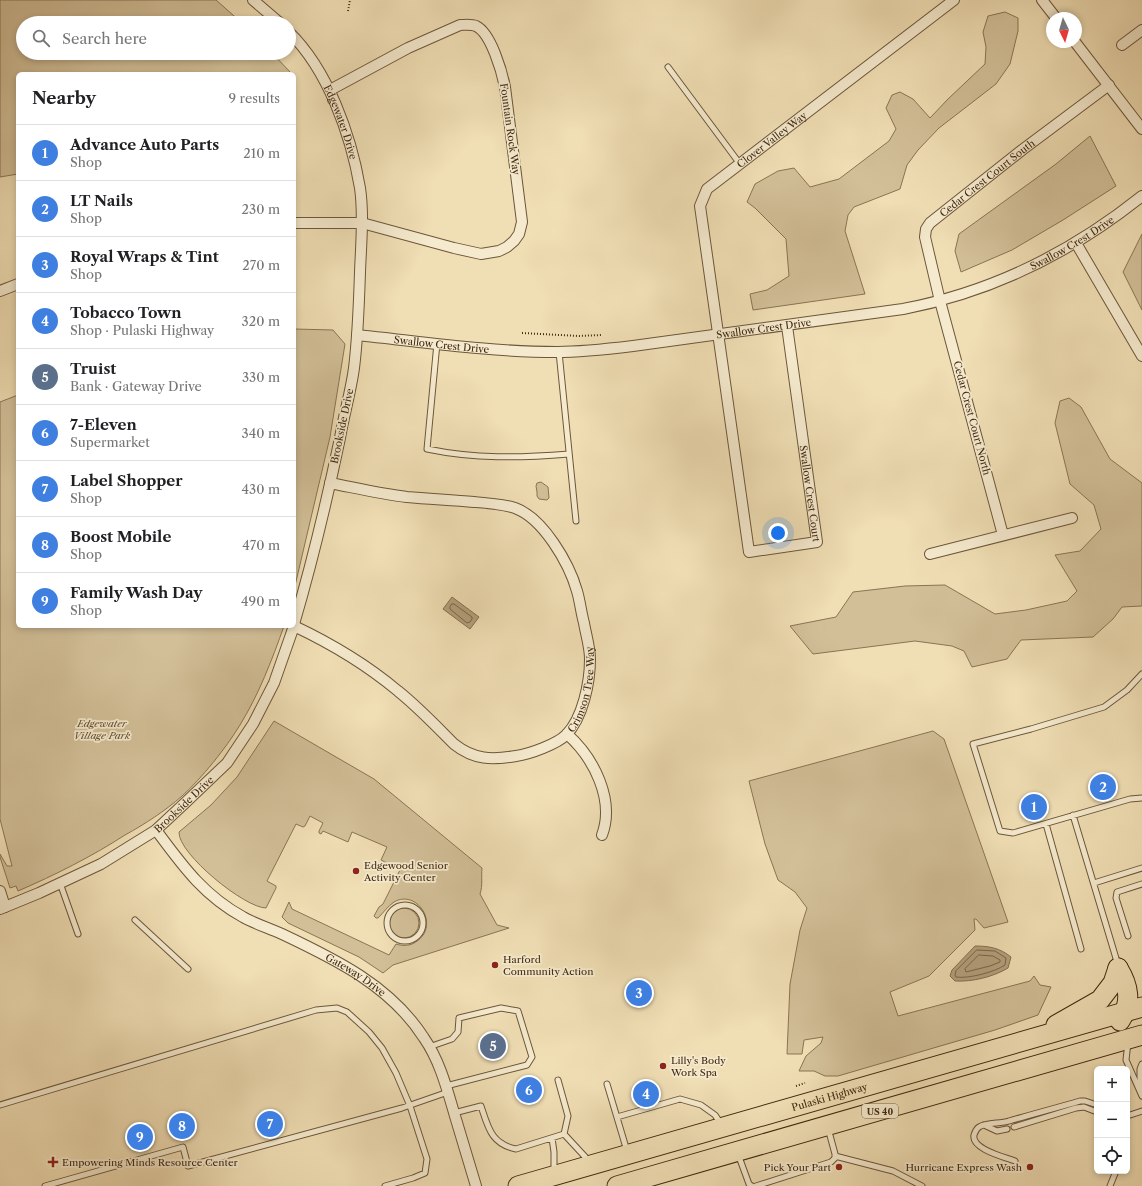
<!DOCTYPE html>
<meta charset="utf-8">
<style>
body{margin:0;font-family:"Libre Caslon Text",serif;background:#f2f2f2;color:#202124}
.controls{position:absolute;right:12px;bottom:12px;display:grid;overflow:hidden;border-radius:6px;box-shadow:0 2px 6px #0003}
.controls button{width:36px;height:36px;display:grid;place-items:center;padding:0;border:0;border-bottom:1px solid #e0e0e0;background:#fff;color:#202124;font:20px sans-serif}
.compass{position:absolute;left:1046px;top:12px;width:36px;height:36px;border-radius:50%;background:#fff;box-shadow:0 2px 6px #0003;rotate:175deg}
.you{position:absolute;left:778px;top:533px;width:14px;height:14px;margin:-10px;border:3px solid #fff;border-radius:50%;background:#1a73e8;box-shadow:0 0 0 6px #1a73e833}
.badge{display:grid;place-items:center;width:26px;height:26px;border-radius:50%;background:#2563eb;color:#fff;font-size:13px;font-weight:700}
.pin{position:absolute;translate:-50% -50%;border:2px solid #fff;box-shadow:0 1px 4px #0006}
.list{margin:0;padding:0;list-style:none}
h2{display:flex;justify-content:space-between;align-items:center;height:52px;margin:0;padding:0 16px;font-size:17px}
h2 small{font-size:13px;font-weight:400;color:#757577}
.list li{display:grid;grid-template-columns:26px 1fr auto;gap:12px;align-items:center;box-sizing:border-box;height:56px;padding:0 16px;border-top:1px solid #e0e0e0}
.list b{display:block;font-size:15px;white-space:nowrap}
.list p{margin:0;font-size:13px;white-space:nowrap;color:#757577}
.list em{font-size:13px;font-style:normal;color:#757577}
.icon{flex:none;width:22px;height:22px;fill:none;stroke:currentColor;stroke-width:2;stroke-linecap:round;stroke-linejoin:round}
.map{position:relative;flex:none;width:1142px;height:1186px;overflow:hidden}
.search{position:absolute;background:#fff;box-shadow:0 2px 6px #0003;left:16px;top:16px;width:280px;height:44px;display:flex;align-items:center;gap:10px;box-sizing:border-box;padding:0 14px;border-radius:22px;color:#757577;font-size:15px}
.panel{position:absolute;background:#fff;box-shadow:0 2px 6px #0003;left:16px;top:72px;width:280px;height:556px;border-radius:6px}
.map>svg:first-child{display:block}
.green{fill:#d2bf98;stroke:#8a7454}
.water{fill:#b4a07d;stroke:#867052}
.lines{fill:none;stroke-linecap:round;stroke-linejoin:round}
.shore{stroke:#7a6447;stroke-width:1}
.lane-casing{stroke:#6d563a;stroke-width:7}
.street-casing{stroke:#6d563a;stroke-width:12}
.highway-casing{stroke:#412911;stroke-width:21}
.path{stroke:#412911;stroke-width:2;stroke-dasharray:1 2;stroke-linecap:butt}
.lane{stroke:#f5eace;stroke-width:5}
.street{stroke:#f5eace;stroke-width:10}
.highway{stroke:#f0deb4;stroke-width:19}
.poi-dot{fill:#8f2418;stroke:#f5eace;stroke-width:1.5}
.labels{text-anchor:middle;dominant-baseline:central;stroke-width:3.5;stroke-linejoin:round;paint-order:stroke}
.shield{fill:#f5eace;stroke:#77634a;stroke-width:1}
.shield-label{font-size:9px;font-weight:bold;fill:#412911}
.street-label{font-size:10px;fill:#412911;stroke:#f5eace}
.park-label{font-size:10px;font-style:italic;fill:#654e33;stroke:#f5eace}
.poi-label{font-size:10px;fill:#412911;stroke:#f5eace;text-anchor:start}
</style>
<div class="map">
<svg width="1142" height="1186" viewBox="0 0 1142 1186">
<rect width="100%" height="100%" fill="#f0deb4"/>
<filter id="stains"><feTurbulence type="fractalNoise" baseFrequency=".005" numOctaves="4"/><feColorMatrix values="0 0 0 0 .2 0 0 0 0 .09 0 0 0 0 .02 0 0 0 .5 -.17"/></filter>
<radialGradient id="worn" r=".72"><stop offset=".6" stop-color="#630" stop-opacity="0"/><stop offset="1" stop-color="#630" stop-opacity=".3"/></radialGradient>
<path class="green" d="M 0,0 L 216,0 L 242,23 L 23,23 L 23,53 L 272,53 L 292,74 L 18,74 L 18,174 L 0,177 Z
M 1005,12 L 1018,18 L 1018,31 L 1010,64 L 996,84 L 939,128 L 918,150 L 907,165 L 900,189 L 854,207 L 848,215 L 845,231 L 865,294 L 753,310 L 750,294 L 767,290 L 789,276 L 786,239 L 755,208 L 747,202 L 755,184 L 778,171 L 794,168 L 810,187 L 839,179 L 889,141 L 896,129 L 886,108 L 892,95 L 900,92 L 913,99 L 930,118 L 948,99 L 985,64 L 986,47 L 983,32 L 988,16 Z
M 1090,136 L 1116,186 L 1063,220 L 1012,250 L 961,272 L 955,251 L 959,234 L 1056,164 Z
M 1142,234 L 1142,310 L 1123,272 Z
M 294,329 L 333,330 L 345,344 L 330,437 L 294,590 Z
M 18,395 L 18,626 L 284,626 C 272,660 259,694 240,725 C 226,748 202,778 182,796 C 165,811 145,824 125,835 C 91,857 55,875 18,891 L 16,886 L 10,888 L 0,857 L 0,854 L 7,866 L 12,866 L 0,819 L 0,402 Z
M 1069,398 L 1081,407 L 1110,459 L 1142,483 L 1142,606 L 1122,607 L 1113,619 L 1093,637 L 1021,640 L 1007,659 L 972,667 L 964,651 L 952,646 L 915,641 L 813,654 L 790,626 L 836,617 L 853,592 L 905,586 L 945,585 L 995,614 L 1026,610 L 1067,601 L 1077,591 L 1055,555 L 1080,551 L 1101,529 L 1094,505 L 1070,484 L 1055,423 L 1060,401 Z
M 541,482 L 548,487 L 549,498 L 547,500 L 539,499 L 537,496 L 537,492 L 536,486 L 537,483 Z
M 274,721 L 374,779 L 482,868 C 481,877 483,885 480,894 L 497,925 L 509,928 L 393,965 L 383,973 L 359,957 L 288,923 L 282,917 L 289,902 L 292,909 L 389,955 L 396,944 C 402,946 409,946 414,943 C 442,928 418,888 394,902 C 388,906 383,913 378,918 L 376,918 L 374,916 L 379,907 L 383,904 L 400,870 L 381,860 L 387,847 L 352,832 L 348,842 L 323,831 L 321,834 L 319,833 L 319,831 L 323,823 L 310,816 L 305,826 L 303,827 L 296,824 L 267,881 L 276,886 L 276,888 L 266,908 C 245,908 178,854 179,832 L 211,805 L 237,777 Z
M 933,731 L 944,739 L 1008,922 L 984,928 L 976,919 L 974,919 L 975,930 L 929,976 L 890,992 L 898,1016 L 1030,981 L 1034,976 L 1040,985 L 1051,987 L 1038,1015 L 995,1030 L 838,1076 L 825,1076 L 814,1071 L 799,1071 L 806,1056 L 821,1043 L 823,1037 L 804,1040 L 802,1054 L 787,1054 L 790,984 L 800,930 L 807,908 L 795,892 L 778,880 L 765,844 L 749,781 Z
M389 923a15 15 0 1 1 30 0a15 15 0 1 1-30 0Z"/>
<path class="water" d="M 452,597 L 479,617 L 470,629 L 443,609 Z
M 975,946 C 989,946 1000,948 1011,957 L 1008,968 C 993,977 972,982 955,981 L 950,976 L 952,970 Z"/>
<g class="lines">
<path class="shore" d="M 452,604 L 454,604 L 472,617 L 472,619 L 470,622 L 467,623 L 450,609 L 450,607 Z
M 977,950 L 995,951 L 1006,958 L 1005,965 C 995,972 968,979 956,977 L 955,975 L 956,971 Z
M 979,955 L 993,956 L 1000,960 L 1000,962 L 990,966 L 966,972 L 965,969 Z"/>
<defs>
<path id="lane" d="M 668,67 L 740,164
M 437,343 L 427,449 C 475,459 520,458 569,454
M 559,352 L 576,521
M 1142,674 L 1127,690 L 1104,707 L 1031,729 L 973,744 L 1000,831 L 1013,833 L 1130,799 L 1142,798
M 1073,815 L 1118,965
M 1046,824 L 1081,949
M 60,883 L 78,934
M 1094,883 L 1142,868
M387 923a18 18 0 1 1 36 0a18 18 0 1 1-36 0Z
M 135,920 L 188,969
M 1128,936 L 1116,898 L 1117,892 L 1142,884
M 1128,1042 L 1126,1060 L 1142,1096
M 429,1047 L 452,1039 L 458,1032 L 459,1018 L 501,1008 L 518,1011 L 532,1057 L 527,1065 L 446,1086
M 558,1080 L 568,1116 L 564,1134 L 589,1161
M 607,1084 L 627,1151
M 1140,1090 L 1140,1069 L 1142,1064
M 0,1105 L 316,1010 L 337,1008 L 347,1012 L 369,1032 L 382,1048 L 396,1073 L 410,1106 L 427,1159 L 425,1173 L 413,1178 L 385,1186
M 454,1113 L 481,1106 C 488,1127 491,1144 516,1149 L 564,1134
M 1127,1116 L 1142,1111
M 617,1117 L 680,1099 L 701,1105 L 715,1115 L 721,1124
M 984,1125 L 997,1131 L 1007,1129
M 1014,1127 L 1076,1108 L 1084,1107 L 1097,1112
M 552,1138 L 554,1152 L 554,1173
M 738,1154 L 749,1184 L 752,1186
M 835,1156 L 893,1171 L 922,1186
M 1015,1161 C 1004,1157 971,1149 974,1135 C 975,1132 976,1129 979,1127 C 987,1122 1000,1124 1009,1121 C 1033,1114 1056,1108 1080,1101 L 1085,1101 L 1097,1105
M 45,1186 L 183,1147 L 188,1166 L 402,1108 L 448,1092
M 756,1186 L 831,1162 L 835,1158 L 835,1154 L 828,1128
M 1110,1186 L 1116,1171"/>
<g id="street">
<path d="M 253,0 L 280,23"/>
<path d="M 1042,0 L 1056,18"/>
<path id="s1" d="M 289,32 C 328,70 351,135 360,188 C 364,215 361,244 360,272 C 359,304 358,336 354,368 C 351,391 344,414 340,438 C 327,500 312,563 294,624"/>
<path d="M 1075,42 L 1142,129"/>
<path d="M 1122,45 L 1142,30"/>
<path d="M 294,223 L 362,223 L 454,248 L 481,254 L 499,251 L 507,247 L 514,241 L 519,234 L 522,222 L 521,214 L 505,87 C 502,72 491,33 476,26 C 471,24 465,25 460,25 L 408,48 L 330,90"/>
<path d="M 1076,243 L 1142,356"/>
<path d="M 0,291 L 18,284"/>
<path id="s2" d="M 787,326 L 817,542 L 749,552 L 700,206 L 707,189 L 954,0"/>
<path id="s3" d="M 357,335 C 424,342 490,352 557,352 C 582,352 608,349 633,346 L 903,309 C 992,292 1072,252 1142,196"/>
<path id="s4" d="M 1003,535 L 940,301 L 925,237 L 926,229 L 930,223 L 1022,150 L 1109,85"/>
<path d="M 930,554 L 1072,518"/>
<path id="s5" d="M 294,626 C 330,643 367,665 398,691 C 418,707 436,726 454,744 C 474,760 492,760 516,756 C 530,754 557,744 566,735 C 583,718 590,682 590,659 C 590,647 586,635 584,623 C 581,612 580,601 577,591 C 569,563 543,518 515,508 C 502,504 487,503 474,502 C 452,500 429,499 407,497 C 381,494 356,488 330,483"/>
<path d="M 567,734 C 594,758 615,800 602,835"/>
<path id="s6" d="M 156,830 C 182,865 203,895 243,917 C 255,924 269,928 282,934 C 335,959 391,986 424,1038 C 440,1061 447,1089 455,1116 C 462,1139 469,1163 476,1186"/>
<path d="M 0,891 L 5,907"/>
<path id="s7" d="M 0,909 L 39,893 L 101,864 L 156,830 L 186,802 L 227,763 L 253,724 L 274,683 L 294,626"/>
</g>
<g id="highway">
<path d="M 1118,968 C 1129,986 1132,1002 1120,1021"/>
<path d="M 1056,1025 L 1100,1000 L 1113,983 L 1118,968"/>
<path id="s8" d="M 518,1186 L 1142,1007"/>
<path d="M 617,1186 L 1142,1035"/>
</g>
</defs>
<use href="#lane" class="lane-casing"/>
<use href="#street" class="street-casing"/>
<use href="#highway" class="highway-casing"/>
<path class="path" d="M 348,11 L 350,0
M 522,333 L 579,336 L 601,335
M 796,1086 L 805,1083"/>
<use href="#lane" class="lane"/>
<use href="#street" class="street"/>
<use href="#highway" class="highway"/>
</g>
<g class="poi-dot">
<circle cx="356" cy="871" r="4"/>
<circle cx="495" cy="965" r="4"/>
<circle cx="663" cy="1066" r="4"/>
<path d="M51 1156h4v4h4v4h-4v4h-4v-4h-4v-4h4z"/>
<circle cx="839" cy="1167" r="4"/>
<circle cx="1030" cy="1167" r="4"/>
</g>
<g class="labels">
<rect class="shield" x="862" y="1104" width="36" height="14" rx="3"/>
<g class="shield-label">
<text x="880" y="1111">US 40</text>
</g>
<g class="street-label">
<text stroke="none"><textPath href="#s1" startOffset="105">Edgewater Drive</textPath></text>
<text transform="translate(510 129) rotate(82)">Fountain Rock Way</text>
<text stroke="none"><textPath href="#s2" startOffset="736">Clover Valley Way</textPath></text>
<text stroke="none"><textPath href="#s4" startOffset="396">Cedar Crest Court South</textPath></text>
<text stroke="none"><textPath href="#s3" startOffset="732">Swallow Crest Drive</textPath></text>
<text stroke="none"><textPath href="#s3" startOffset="409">Swallow Crest Drive</textPath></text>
<text stroke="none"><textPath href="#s3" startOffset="85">Swallow Crest Drive</textPath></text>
<text transform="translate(972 418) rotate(75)">Cedar Crest Court North</text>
<text transform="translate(342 426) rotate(-78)">Brookside Drive</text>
<text stroke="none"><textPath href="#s2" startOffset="169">Swallow Crest Court</textPath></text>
<text stroke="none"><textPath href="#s5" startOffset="370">Crimson Tree Way</textPath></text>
<text stroke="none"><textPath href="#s7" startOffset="213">Brookside Drive</textPath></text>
<text stroke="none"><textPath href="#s6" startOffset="251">Gateway Drive</textPath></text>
<text stroke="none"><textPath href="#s8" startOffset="324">Pulaski Highway</textPath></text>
</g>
<g class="park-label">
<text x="102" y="723">Edgewater<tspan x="102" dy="12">Village Park</tspan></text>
</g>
<g class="poi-label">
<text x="364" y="865">Edgewood Senior<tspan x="364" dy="12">Activity Center</tspan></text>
<text x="503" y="959">Harford<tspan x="503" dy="12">Community Action</tspan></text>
<text x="671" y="1060">Lilly's Body<tspan x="671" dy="12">Work Spa</tspan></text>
<text x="62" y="1162">Empowering Minds Resource Center</text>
<text x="831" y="1167" text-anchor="end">Pick Your Part</text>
<text x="1022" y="1167" text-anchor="end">Hurricane Express Wash</text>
</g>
</g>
<rect width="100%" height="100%" filter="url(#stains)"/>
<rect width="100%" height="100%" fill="url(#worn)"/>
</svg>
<div class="controls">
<button>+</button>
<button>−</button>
<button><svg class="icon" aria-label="locate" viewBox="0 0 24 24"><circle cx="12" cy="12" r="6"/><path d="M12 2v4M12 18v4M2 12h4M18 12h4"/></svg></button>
</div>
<svg class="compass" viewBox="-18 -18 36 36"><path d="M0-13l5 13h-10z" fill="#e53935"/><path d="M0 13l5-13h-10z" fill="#757577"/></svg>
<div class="you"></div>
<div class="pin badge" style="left:1034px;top:807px;background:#3f7fe0">1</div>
<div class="pin badge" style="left:1103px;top:787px;background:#3f7fe0">2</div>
<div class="pin badge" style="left:639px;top:993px;background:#3f7fe0">3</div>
<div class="pin badge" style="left:646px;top:1094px;background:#3f7fe0">4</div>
<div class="pin badge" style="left:493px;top:1046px;background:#5c6f8a">5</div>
<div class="pin badge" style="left:529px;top:1090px;background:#3f7fe0">6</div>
<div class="pin badge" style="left:270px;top:1124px;background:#3f7fe0">7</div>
<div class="pin badge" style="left:182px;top:1126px;background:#3f7fe0">8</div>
<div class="pin badge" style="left:140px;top:1137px;background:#3f7fe0">9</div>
<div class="search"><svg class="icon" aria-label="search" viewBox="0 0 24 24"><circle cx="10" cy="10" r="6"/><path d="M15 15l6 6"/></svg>Search here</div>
<section class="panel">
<h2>Nearby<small>9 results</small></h2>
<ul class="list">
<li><span class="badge" style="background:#3f7fe0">1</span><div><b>Advance Auto Parts</b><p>Shop</p></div><em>210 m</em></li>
<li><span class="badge" style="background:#3f7fe0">2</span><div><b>LT Nails</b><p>Shop</p></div><em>230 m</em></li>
<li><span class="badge" style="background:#3f7fe0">3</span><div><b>Royal Wraps &amp; Tint</b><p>Shop</p></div><em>270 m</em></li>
<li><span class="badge" style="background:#3f7fe0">4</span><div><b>Tobacco Town</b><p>Shop · Pulaski Highway</p></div><em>320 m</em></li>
<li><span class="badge" style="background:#5c6f8a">5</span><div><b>Truist</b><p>Bank · Gateway Drive</p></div><em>330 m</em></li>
<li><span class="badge" style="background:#3f7fe0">6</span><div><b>7-Eleven</b><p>Supermarket</p></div><em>340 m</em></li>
<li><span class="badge" style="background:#3f7fe0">7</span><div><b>Label Shopper</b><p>Shop</p></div><em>430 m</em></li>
<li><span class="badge" style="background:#3f7fe0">8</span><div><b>Boost Mobile</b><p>Shop</p></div><em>470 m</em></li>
<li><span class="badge" style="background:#3f7fe0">9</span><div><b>Family Wash Day</b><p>Shop</p></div><em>490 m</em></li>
</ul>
</section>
</div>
